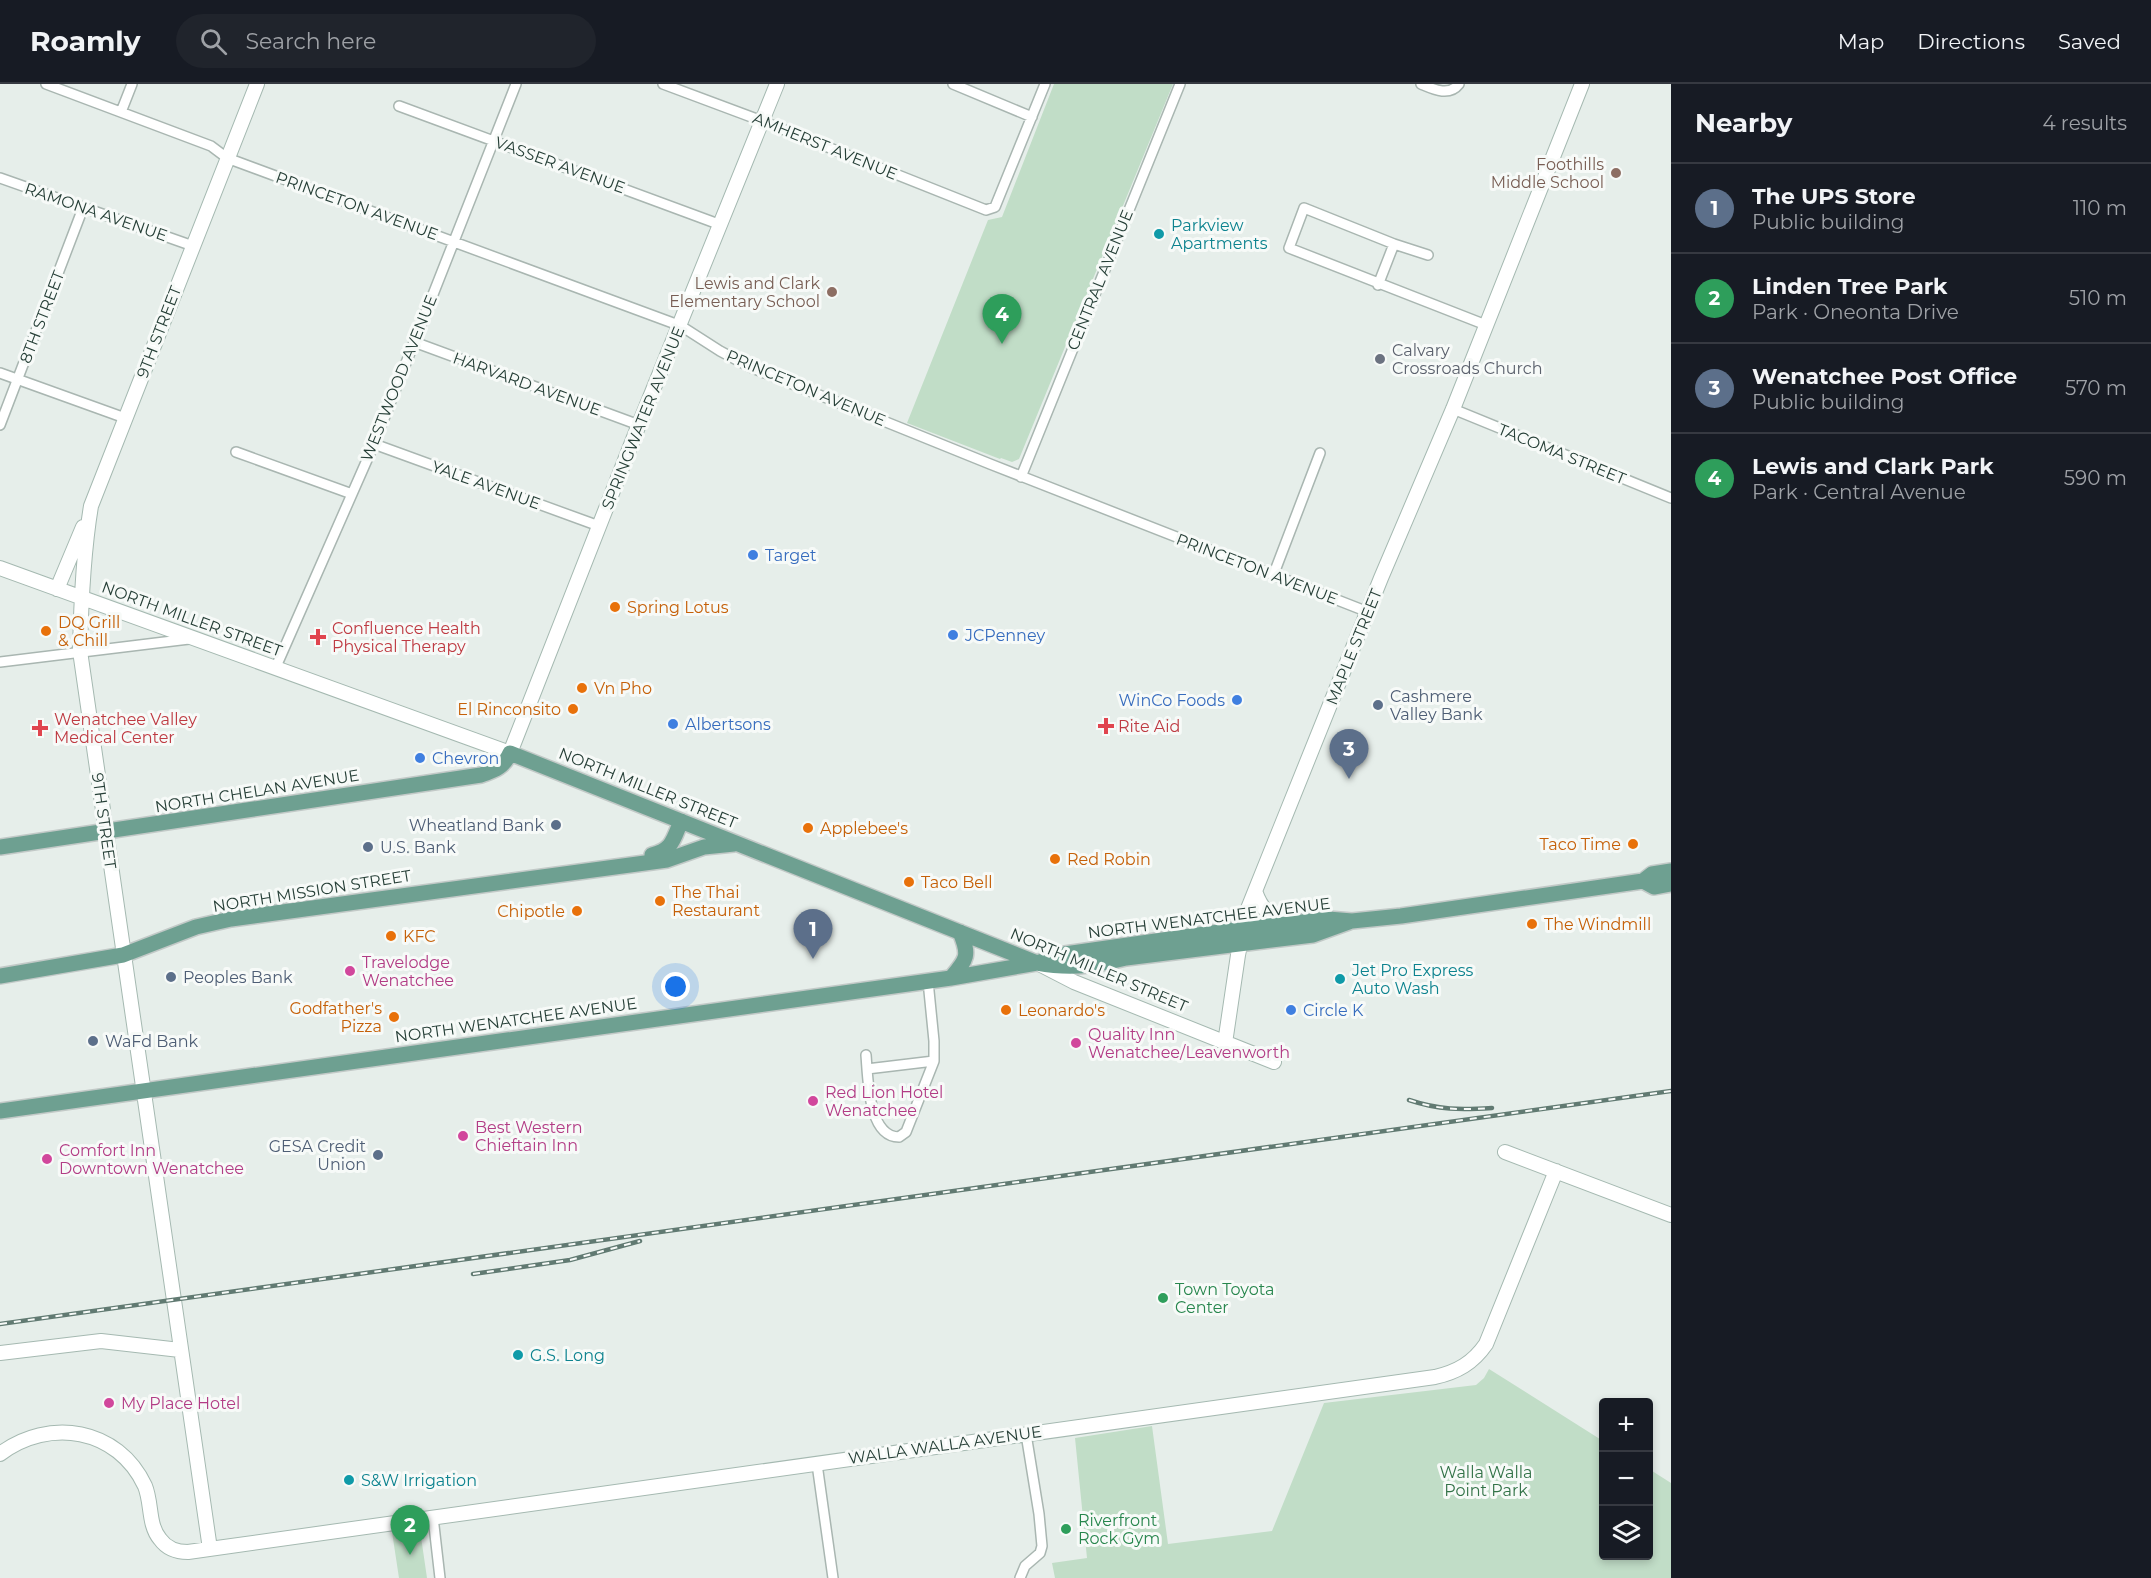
<!DOCTYPE html>
<meta charset="utf-8">
<style>
body{margin:0;font-family:Montserrat,sans-serif;background:#20242c;color:#f1f3f6}
.controls{position:absolute;right:18px;bottom:18px;display:grid;overflow:hidden;border-radius:6px;box-shadow:0 3px 9px #0003}
.controls button{width:54px;height:54px;display:grid;place-items:center;padding:0;border:0;border-bottom:2px solid #363941;background:#171b24;color:#f1f3f6;font:30px sans-serif}
.you{position:absolute;left:676px;top:903px;width:21px;height:21px;margin:-15px;border:4px solid #fff;border-radius:50%;background:#1a73e8;box-shadow:0 0 0 9px #1a73e833}
.badge{display:grid;place-items:center;width:39px;height:39px;border-radius:50%;background:#1a73e8;color:#fff;font-size:20px;font-weight:700}
.pin{position:absolute;translate:-50% -50px;filter:drop-shadow(0 2px 3px #0008)}
.pin::after{content:'';position:absolute;top:32px;width:21px;height:18px;background:inherit;clip-path:polygon(0 0,100% 0,50% 100%)}
.list{margin:0;padding:0;list-style:none}
h2{display:flex;justify-content:space-between;align-items:center;height:78px;margin:0;padding:0 24px;font-size:26px}
h2 small{font-size:20px;font-weight:400;color:#9ea1a6}
.list li{display:grid;grid-template-columns:39px 1fr auto;gap:18px;align-items:center;box-sizing:border-box;height:90px;padding:0 24px;border-top:2px solid #363941}
.list b{display:block;font-size:22px;white-space:nowrap}
.list p{margin:0;font-size:20px;white-space:nowrap;color:#9ea1a6}
.list em{font-size:20px;font-style:normal;color:#9ea1a6}
.icon{flex:none;width:33px;height:33px;fill:none;stroke:currentColor;stroke-width:2;stroke-linecap:round;stroke-linejoin:round}
.map{position:relative;flex:none;width:1671px;height:1494px;overflow:hidden}
header{display:flex;align-items:center;gap:36px;box-sizing:border-box;height:84px;padding:0 30px;background:#171b24;border-bottom:2px solid #363941}
header strong{font-size:28px}
nav{display:flex;gap:33px;margin-inline-start:auto;font-size:21px}
.search{width:420px;height:54px;background:#20242c;display:flex;align-items:center;gap:15px;box-sizing:border-box;padding:0 21px;border-radius:33px;color:#9ea1a6;font-size:22px}
main{display:flex}
aside{flex:1;background:#171b24}
.map>svg:first-child{display:block}
.green{fill:#c1ddc7}
.lines{fill:none;stroke-linecap:round;stroke-linejoin:round}
.street-casing{stroke:#a9b6b1;stroke-width:12}
.secondary-casing{stroke:#a5b9b1;stroke-width:16}
.primary-casing{stroke:#c2c9c7;stroke-width:18}
.street{stroke:#fff;stroke-width:9}
.secondary{stroke:#fff;stroke-width:14}
.primary{stroke:#6ea091;stroke-width:15}
.rail-casing{stroke:#617a72;stroke-width:4.5}
.rail{stroke:#f7faf8;stroke-width:2;stroke-dasharray:7;stroke-linecap:butt}
.education-dot{fill:#8d6e63;stroke:#f7faf8;stroke-width:2}
.culture-dot{fill:#0f9aa8;stroke:#f7faf8;stroke-width:2}
.worship-dot{fill:#6b7280;stroke:#f7faf8;stroke-width:2}
.shop-dot{fill:#3f7fe0;stroke:#f7faf8;stroke-width:2}
.food-dot{fill:#e8710a;stroke:#f7faf8;stroke-width:2}
.health-dot{fill:#e0444e;stroke:#f7faf8;stroke-width:2}
.service-dot{fill:#5c6f8a;stroke:#f7faf8;stroke-width:2}
.hotel-dot{fill:#d1479c;stroke:#f7faf8;stroke-width:2}
.leisure-dot{fill:#2e9e5b;stroke:#f7faf8;stroke-width:2}
.labels{text-anchor:middle;dominant-baseline:central;stroke-width:6;stroke-linejoin:round;paint-order:stroke}
.street-label{font-size:16px;fill:#263f37;stroke:#f7faf8}
.education-label{font-size:16px;fill:#785e54;stroke:#f7faf8;text-anchor:end}
.culture-label{font-size:16px;fill:#0d838f;stroke:#f7faf8;text-anchor:start}
.worship-label{font-size:16px;fill:#5b616d;stroke:#f7faf8;text-anchor:start}
.shop-label{font-size:16px;fill:#366cbe;stroke:#f7faf8;text-anchor:start}
.food-label{font-size:16px;fill:#c56008;stroke:#f7faf8;text-anchor:start}
.health-label{font-size:16px;fill:#be3a42;stroke:#f7faf8;text-anchor:start}
.service-label{font-size:16px;fill:#4e5e75;stroke:#f7faf8;text-anchor:start}
.hotel-label{font-size:16px;fill:#b23c85;stroke:#f7faf8;text-anchor:start}
.leisure-label{font-size:16px;fill:#27864d;stroke:#f7faf8;text-anchor:start}
.park-label{font-size:16px;fill:#337348;stroke:#f7faf8}
</style>
<header>
<strong>Roamly</strong>
<div class="search"><svg class="icon" aria-label="search" viewBox="0 0 24 24"><circle cx="10" cy="10" r="6"/><path d="M15 15l6 6"/></svg>Search here</div>
<nav><a>Map</a><a>Directions</a><a>Saved</a></nav>
</header>
<main>
<div class="map">
<svg width="1671" height="1494" viewBox="0 0 1671 1494">
<rect width="100%" height="100%" fill="#e6eeea"/>
<path class="green" d="M 1054,0 L 1173,0 L 1019,375 L 1012,378 L 1001,374 L 1000,375 L 907,339 L 988,136 L 1002,133 Z
M 1489,1285 L 1603,1357 L 1604,1472 L 1648,1472 L 1649,1385 L 1671,1399 L 1671,1494 L 1055,1494 L 1052,1479 L 1087,1474 L 1075,1354 L 1152,1342 L 1168,1460 L 1272,1447 L 1324,1319 L 1476,1301 L 1484,1294 Z
M 420,1446 L 427,1494 L 399,1494 L 392,1448 Z"/>
<g class="lines">
<defs>
<path id="street" d="M 46,0 L 211,62 L 227,74 L 681,242 L 720,267 L 750,283 L 990,380 L 1368,528
M 663,0 L 762,37 L 986,126 L 995,123 L 1045,0
M 953,0 L 1032,33
M 1421,0 C 1433,5 1449,13 1459,0
M 399,22 L 721,141
M 121,28 L 132,0
M 0,94 L 193,162
M 1428,171 L 1394,160 L 1304,124 L 1289,164 L 1486,241
M 1378,201 L 1394,160
M 414,258 L 639,341
M 0,289 L 125,334
M 1453,325 L 1671,414
M 0,341 L 83,124
M 374,360 L 599,442
M 236,368 L 352,410
M 1021,393 L 1180,0
M 1273,492 L 1320,369
M 0,578 L 189,555
M 275,585 L 374,360 L 516,0
M 866,971 C 868,994 868,1053 899,1053 L 906,1048 L 934,977 L 934,957 L 928,897
M 867,985 L 934,977
M 817,1380 L 833,1494
M 433,1433 L 440,1494
M 1020,1494 L 1025,1482 L 1040,1469 L 1042,1462 L 1039,1430 L 1026,1350"/>
<path id="secondary" d="M 0,484 L 510,669 L 638,343 L 777,0
M 57,505 L 83,443
M 1255,807 C 1263,830 1271,832 1293,838
M 1041,881 L 1074,898 L 1274,978
M 1225,959 L 1238,871 L 1247,827 L 1381,494 L 1453,325 L 1582,0
M 1505,1068 L 1671,1131
M 0,1269 L 101,1257 L 180,1266
M 0,1370 C 49,1333 118,1344 145,1402 C 152,1419 148,1441 160,1455 C 167,1465 177,1468 188,1468 L 1435,1293 C 1457,1288 1473,1279 1486,1260 L 1556,1087
M 210,1465 L 80,567 C 81,518 83,470 91,422 L 257,0"/>
<path id="primary" d="M 0,763 L 481,691 C 495,686 504,683 510,669 L 1037,879 C 1070,885 1093,882 1126,874 L 1313,851 L 1349,838
M 652,771 C 673,765 673,756 681,737
M 1643,797 L 1654,803 L 1671,800
M 0,892 L 123,871 L 196,843 L 231,835 L 667,776 L 704,763 L 734,760
M 951,894 C 967,875 970,872 960,848
M 0,1027 L 951,894 L 1037,879 L 1065,870 L 1226,847 L 1328,835 L 1352,837 L 1401,832 L 1643,797 L 1652,790 L 1671,787"/>
</defs>
<use href="#street" class="street-casing"/>
<use href="#secondary" class="secondary-casing"/>
<use href="#primary" class="primary-casing"/>
<use href="#street" class="street"/>
<use href="#secondary" class="secondary"/>
<use href="#primary" class="primary"/>
<defs>
<path id="rail" d="M 1409,1016 C 1439,1026 1460,1026 1492,1024
M 473,1190 L 570,1176 L 640,1157
M 0,1240 L 1671,1007"/>
</defs>
<use href="#rail" class="rail-casing"/>
<use href="#rail" class="rail"/>
</g>
<g class="education-dot">
<circle cx="1616" cy="89" r="6"/>
<circle cx="832" cy="208" r="6"/>
</g>
<g class="culture-dot">
<circle cx="1159" cy="150" r="6"/>
<circle cx="1340" cy="895" r="6"/>
<circle cx="518" cy="1271" r="6"/>
<circle cx="349" cy="1396" r="6"/>
</g>
<circle class="worship-dot" cx="1380" cy="275" r="6"/>
<g class="shop-dot">
<circle cx="753" cy="471" r="6"/>
<circle cx="953" cy="551" r="6"/>
<circle cx="1237" cy="616" r="6"/>
<circle cx="673" cy="640" r="6"/>
<circle cx="420" cy="674" r="6"/>
<circle cx="1291" cy="926" r="6"/>
</g>
<g class="food-dot">
<circle cx="615" cy="523" r="6"/>
<circle cx="46" cy="547" r="6"/>
<circle cx="582" cy="604" r="6"/>
<circle cx="573" cy="625" r="6"/>
<circle cx="808" cy="744" r="6"/>
<circle cx="1633" cy="760" r="6"/>
<circle cx="1055" cy="775" r="6"/>
<circle cx="909" cy="798" r="6"/>
<circle cx="660" cy="817" r="6"/>
<circle cx="577" cy="827" r="6"/>
<circle cx="1532" cy="840" r="6"/>
<circle cx="391" cy="852" r="6"/>
<circle cx="1006" cy="926" r="6"/>
<circle cx="394" cy="933" r="6"/>
</g>
<g class="health-dot">
<path d="M315 544h6v6h6v6h-6v6h-6v-6h-6v-6h6z"/>
<path d="M1103 633h6v6h6v6h-6v6h-6v-6h-6v-6h6z"/>
<path d="M37 635h6v6h6v6h-6v6h-6v-6h-6v-6h6z"/>
</g>
<g class="service-dot">
<circle cx="1378" cy="621" r="6"/>
<circle cx="556" cy="741" r="6"/>
<circle cx="368" cy="763" r="6"/>
<circle cx="171" cy="893" r="6"/>
<circle cx="93" cy="957" r="6"/>
<circle cx="378" cy="1071" r="6"/>
</g>
<g class="hotel-dot">
<circle cx="350" cy="887" r="6"/>
<circle cx="1076" cy="959" r="6"/>
<circle cx="813" cy="1017" r="6"/>
<circle cx="463" cy="1052" r="6"/>
<circle cx="47" cy="1075" r="6"/>
<circle cx="109" cy="1319" r="6"/>
</g>
<g class="leisure-dot">
<circle cx="1163" cy="1214" r="6"/>
<circle cx="1066" cy="1445" r="6"/>
</g>
<g class="labels">
<g class="street-label">
<text transform="translate(825 62) rotate(22)">AMHERST AVENUE</text>
<text transform="translate(560 81) rotate(20)">VASSER AVENUE</text>
<text transform="translate(357 122) rotate(20)">PRINCETON AVENUE</text>
<text transform="translate(96 128) rotate(19)">RAMONA AVENUE</text>
<text transform="translate(1100 196) rotate(-68)">CENTRAL AVENUE</text>
<text transform="translate(42 233) rotate(-69)">8TH STREET</text>
<text transform="translate(159 248) rotate(-69)">9TH STREET</text>
<text transform="translate(399 294) rotate(-68)">WESTWOOD AVENUE</text>
<text transform="translate(527 300) rotate(20)">HARVARD AVENUE</text>
<text transform="translate(806 304) rotate(23)">PRINCETON AVENUE</text>
<text transform="translate(643 334) rotate(-68)">SPRINGWATER AVENUE</text>
<text transform="translate(1562 370) rotate(22)">TACOMA STREET</text>
<text transform="translate(486 401) rotate(20)">YALE AVENUE</text>
<text transform="translate(1257 485) rotate(21)">PRINCETON AVENUE</text>
<text transform="translate(192 535) rotate(20)">NORTH MILLER STREET</text>
<text transform="translate(1354 563) rotate(-68)">MAPLE STREET</text>
<text transform="translate(648 704) rotate(22)">NORTH MILLER STREET</text>
<text transform="translate(257 707) rotate(-9)">NORTH CHELAN AVENUE</text>
<text transform="translate(104 737) rotate(82)">9TH STREET</text>
<text transform="translate(312 807) rotate(-9)">NORTH MISSION STREET</text>
<text transform="translate(1209 834) rotate(-7)">NORTH WENATCHEE AVENUE</text>
<text transform="translate(1099 886) rotate(23)">NORTH MILLER STREET</text>
<text transform="translate(516 936) rotate(-8)">NORTH WENATCHEE AVENUE</text>
<text transform="translate(945 1361) rotate(-8)">WALLA WALLA AVENUE</text>
</g>
<g class="education-label">
<text x="1604" y="80">Foothills<tspan x="1604" dy="18">Middle School</tspan></text>
<text x="820" y="199">Lewis and Clark<tspan x="820" dy="18">Elementary School</tspan></text>
</g>
<g class="culture-label">
<text x="1171" y="141">Parkview<tspan x="1171" dy="18">Apartments</tspan></text>
<text x="1352" y="886">Jet Pro Express<tspan x="1352" dy="18">Auto Wash</tspan></text>
<text x="530" y="1271">G.S. Long</text>
<text x="361" y="1396">S&amp;W Irrigation</text>
</g>
<g class="worship-label">
<text x="1392" y="266">Calvary<tspan x="1392" dy="18">Crossroads Church</tspan></text>
</g>
<g class="shop-label">
<text x="765" y="471">Target</text>
<text x="965" y="551">JCPenney</text>
<text x="1225" y="616" text-anchor="end">WinCo Foods</text>
<text x="685" y="640">Albertsons</text>
<text x="432" y="674">Chevron</text>
<text x="1303" y="926">Circle K</text>
</g>
<g class="food-label">
<text x="627" y="523">Spring Lotus</text>
<text x="58" y="538">DQ Grill<tspan x="58" dy="18">&amp; Chill</tspan></text>
<text x="594" y="604">Vn Pho</text>
<text x="561" y="625" text-anchor="end">El Rinconsito</text>
<text x="820" y="744">Applebee's</text>
<text x="1621" y="760" text-anchor="end">Taco Time</text>
<text x="1067" y="775">Red Robin</text>
<text x="921" y="798">Taco Bell</text>
<text x="672" y="808">The Thai<tspan x="672" dy="18">Restaurant</tspan></text>
<text x="565" y="827" text-anchor="end">Chipotle</text>
<text x="1544" y="840">The Windmill</text>
<text x="403" y="852">KFC</text>
<text x="382" y="924" text-anchor="end">Godfather's<tspan x="382" dy="18">Pizza</tspan></text>
<text x="1018" y="926">Leonardo's</text>
</g>
<g class="health-label">
<text x="332" y="544">Confluence Health<tspan x="332" dy="18">Physical Therapy</tspan></text>
<text x="54" y="635">Wenatchee Valley<tspan x="54" dy="18">Medical Center</tspan></text>
<text x="1118" y="642">Rite Aid</text>
</g>
<g class="service-label">
<text x="1390" y="612">Cashmere<tspan x="1390" dy="18">Valley Bank</tspan></text>
<text x="544" y="741" text-anchor="end">Wheatland Bank</text>
<text x="380" y="763">U.S. Bank</text>
<text x="183" y="893">Peoples Bank</text>
<text x="105" y="957">WaFd Bank</text>
<text x="366" y="1062" text-anchor="end">GESA Credit<tspan x="366" dy="18">Union</tspan></text>
</g>
<g class="hotel-label">
<text x="362" y="878">Travelodge<tspan x="362" dy="18">Wenatchee</tspan></text>
<text x="1088" y="950">Quality Inn<tspan x="1088" dy="18">Wenatchee/Leavenworth</tspan></text>
<text x="825" y="1008">Red Lion Hotel<tspan x="825" dy="18">Wenatchee</tspan></text>
<text x="475" y="1043">Best Western<tspan x="475" dy="18">Chieftain Inn</tspan></text>
<text x="59" y="1066">Comfort Inn<tspan x="59" dy="18">Downtown Wenatchee</tspan></text>
<text x="121" y="1319">My Place Hotel</text>
</g>
<g class="leisure-label">
<text x="1175" y="1205">Town Toyota<tspan x="1175" dy="18">Center</tspan></text>
<text x="1078" y="1436">Riverfront<tspan x="1078" dy="18">Rock Gym</tspan></text>
</g>
<g class="park-label">
<text x="1486" y="1388">Walla Walla<tspan x="1486" dy="18">Point Park</tspan></text>
</g>
</g>
</svg>
<div class="controls">
<button>+</button>
<button>−</button>
<button><svg class="icon" aria-label="layers" viewBox="0 0 24 24"><path d="M12 4l9 5-9 5-9-5zM3 14l9 5 9-5"/></svg></button>
</div>
<div class="you"></div>
<div class="pin badge" style="left:813px;top:875px;background:#5c6f8a">1</div>
<div class="pin badge" style="left:410px;top:1471px;background:#2e9e5b">2</div>
<div class="pin badge" style="left:1349px;top:695px;background:#5c6f8a">3</div>
<div class="pin badge" style="left:1002px;top:260px;background:#2e9e5b">4</div>
</div>
<aside>
<h2>Nearby<small>4 results</small></h2>
<ul class="list">
<li><span class="badge" style="background:#5c6f8a">1</span><div><b>The UPS Store</b><p>Public building</p></div><em>110 m</em></li>
<li><span class="badge" style="background:#2e9e5b">2</span><div><b>Linden Tree Park</b><p>Park · Oneonta Drive</p></div><em>510 m</em></li>
<li><span class="badge" style="background:#5c6f8a">3</span><div><b>Wenatchee Post Office</b><p>Public building</p></div><em>570 m</em></li>
<li><span class="badge" style="background:#2e9e5b">4</span><div><b>Lewis and Clark Park</b><p>Park · Central Avenue</p></div><em>590 m</em></li>
</ul>
</aside>
</main>
